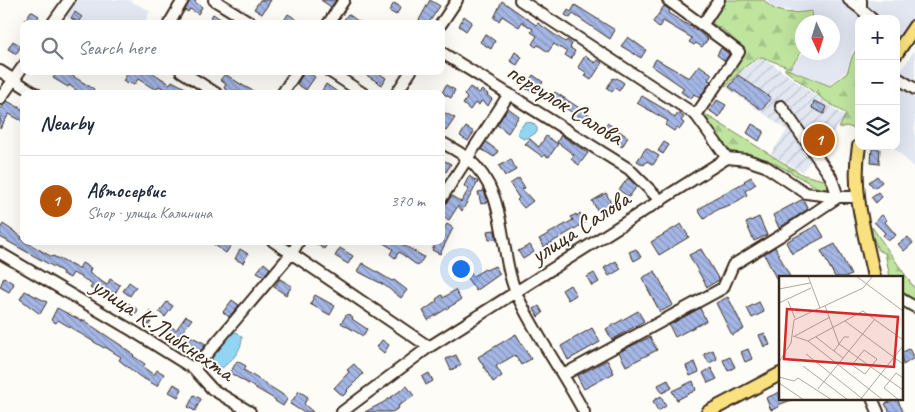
<!DOCTYPE html>
<meta charset="utf-8">
<style>
body{margin:0;font-family:Caveat,sans-serif;background:#f2f2f3;color:#1f2937}
.controls{position:absolute;right:15px;top:15px;display:grid;overflow:hidden;border-radius:10px;box-shadow:0 5px 20px #0002}
.controls button{width:45px;height:45px;display:grid;place-items:center;padding:0;border:0;border-bottom:1px solid #e0e1e3;background:#fff;color:#1f2937;font:25px sans-serif}
.compass{position:absolute;left:795px;top:15px;width:45px;height:45px;border-radius:50%;background:#fff;box-shadow:0 5px 20px #0002;rotate:176deg}
.you{position:absolute;left:460px;top:268px;width:18px;height:18px;margin:-12px;border:4px solid #fff;border-radius:50%;background:#1a73e8;box-shadow:0 0 0 8px #1a73e833}
.badge{display:grid;place-items:center;width:32px;height:32px;border-radius:50%;background:#b45309;color:#fff;font-size:16px;font-weight:700}
.pin{position:absolute;translate:-50% -50%;border:2px solid #fff;box-shadow:0 1px 5px #0006}
.list{margin:0;padding:0;list-style:none}
h2{display:flex;justify-content:space-between;align-items:center;height:65px;margin:0;padding:0 20px;font-size:21px}
h2 small{font-size:16px;font-weight:400;color:#747a83}
.list li{display:grid;grid-template-columns:32px 1fr auto;gap:15px;align-items:center;box-sizing:border-box;height:90px;padding:0 20px;border-top:1px solid #e0e1e3}
.list b{display:block;font-size:19px;white-space:nowrap}
.list p{margin:0;font-size:16px;white-space:nowrap;color:#747a83}
.list em{font-size:16px;font-style:normal;color:#747a83}
.icon{flex:none;width:28px;height:28px;fill:none;stroke:currentColor;stroke-width:2;stroke-linecap:round;stroke-linejoin:round}
.map{position:relative;flex:none;width:915px;height:412px;overflow:hidden}
.search{position:absolute;background:#fff;box-shadow:0 5px 20px #0002;left:20px;top:20px;width:425px;height:55px;display:flex;align-items:center;gap:12px;box-sizing:border-box;padding:0 18px;border-radius:10px;color:#747a83;font-size:19px}
.panel{position:absolute;background:#fff;box-shadow:0 5px 20px #0002;left:20px;top:90px;width:425px;height:155px;border-radius:10px}
.map>svg:first-child{display:block}
.built{fill:#e2e7f2}
.industrial{fill:url(#industrial-furrows)}
.forest{fill:url(#forest-firs);stroke:#7d875e}
.water{fill:#91d5f3;stroke:#6f919e}
.building{fill:url(#building-back-hatch);stroke:#3b2a1e}
.lines{fill:none;stroke-linecap:round;stroke-linejoin:round}
.minor-casing{stroke:#3b2a1e;stroke-width:14}
.major-casing{stroke:#3b2a1e;stroke-width:16}
.minor{stroke:#fdfcf7;stroke-width:10}
.major{stroke:#fae180;stroke-width:12}
.labels{text-anchor:middle;dominant-baseline:central;stroke-width:4;stroke-linejoin:round;paint-order:stroke}
.street-label{font-size:25px;fill:#3b2a1e;stroke:#fdfcf7}
.inset-road{fill:none;stroke:#afa8a0;stroke-width:1}
.view{fill:#d62828;fill-opacity:0.15;stroke:#d62828;stroke-width:2.5}
.inset-edge{fill:none;stroke:#3b2a1e;stroke-width:2.5}
</style>
<div class="map">
<svg width="915" height="412" viewBox="0 0 915 412">
<defs>
<pattern id="industrial-furrows" width="10" height="10" patternUnits="userSpaceOnUse" patternTransform="scale(1.25)"><rect width="10" height="10" fill="#e2e7f2"/><path d="M-1 1l2-2M0 10L10 0M9 11l2-2" fill="none" stroke="#c3c6cf"/></pattern>
<pattern id="forest-firs" width="22" height="20" patternUnits="userSpaceOnUse" patternTransform="scale(1.25)"><rect width="22" height="20" fill="#bfe49e"/><path d="M5 1l3.5 6h-7zM16 11l3.5 6h-7z" fill="#a5c488"/></pattern>
<pattern id="building-back-hatch" width="6" height="6" patternUnits="userSpaceOnUse" patternTransform="scale(1.25)"><rect width="6" height="6" fill="#a4b7e6"/><path d="M-1 5l2 2M0 0l6 6M5-1l2 2" fill="none" stroke="#8795ba"/></pattern>
</defs>
<rect width="100%" height="100%" fill="#fdfcf7"/>
<filter id="ink" filterUnits="userSpaceOnUse"><feTurbulence type="fractalNoise" baseFrequency=".02" numOctaves="2"/><feDisplacementMap in="SourceGraphic" scale="10" xChannelSelector="R" yChannelSelector="G"/><feConvolveMatrix kernelMatrix="1 2 1 2 8 2 1 2 1" color-interpolation-filters="sRGB"/></filter>
<g filter="url(#ink)">
<path class="built" d="M 76,0 L 129,0 L 150,11 L 144,24 L 78,24 L 65,16 Z
M 766,0 L 915,0 L 915,14 L 896,42 L 896,19 L 859,19 L 859,41 L 851,54 L 846,71 L 829,85 L 763,57 L 790,68 L 803,53 L 832,52 L 832,22 L 811,22 L 813,10 L 791,11 L 772,7 Z
M 915,49 L 915,168 L 892,146 L 896,146 L 896,78 Z"/>
<path class="industrial" d="M 763,57 L 845,117 L 802,172 L 771,154 L 787,130 L 727,88 L 739,72 Z"/>
<path class="forest" d="M 723,0 L 764,0 C 777,16 793,13 812,11 L 811,22 L 802,22 L 802,51 L 790,68 L 762,57 C 747,63 737,73 727,86 L 720,83 L 742,53 C 738,40 724,30 713,24 L 713,19 Z
M 859,44 L 859,126 L 857,129 L 846,126 L 839,128 L 846,114 L 824,100 L 785,70 L 785,68 L 830,86 L 847,73 L 852,57 Z
M 703,113 L 803,175 L 828,181 L 833,192 L 820,189 L 771,161 L 768,164 L 737,153 L 731,153 L 716,139 L 701,114 Z
M 872,227 L 915,289 L 915,301 L 901,290 L 901,277 L 890,277 L 885,253 L 878,250 L 872,234 Z"/>
<path class="water" d="M 525,122 L 533,123 L 537,128 L 537,132 L 528,138 L 523,139 L 517,133 Z
M 237,332 L 242,337 C 242,351 232,360 222,368 L 213,363 L 212,357 L 226,334 Z"/>
<path class="building" d="M 190,0 L 196,0 L 195,2 L 202,7 L 198,14 L 190,9 L 188,12 L 185,10 Z
M 260,0 L 271,0 L 262,14 L 254,9 Z
M 321,0 L 336,0 L 331,7 Z
M 430,0 L 440,6 L 428,24 L 417,24 Z
M 502,1 L 536,25 L 538,23 L 565,42 L 567,40 L 572,44 L 570,48 L 575,51 L 571,59 L 565,55 L 567,52 L 554,44 L 548,52 L 538,45 L 536,47 L 532,44 L 537,36 L 531,32 L 533,29 L 522,22 L 519,27 L 502,16 L 499,21 L 494,18 Z
M 394,3 L 401,7 L 396,15 L 389,11 Z
M 575,5 L 615,30 L 610,39 L 573,14 L 570,18 L 565,15 L 568,10 L 571,12 Z
M 664,6 L 670,10 L 668,13 L 698,31 L 708,39 L 702,47 L 696,43 L 694,45 L 689,42 L 692,38 L 663,21 L 659,27 L 653,22 Z
M 31,11 L 39,16 L 34,24 L 30,24 L 25,20 Z
M 75,12 L 82,17 L 78,22 L 71,18 Z
M 213,14 L 228,24 L 207,24 Z
M 288,14 L 296,19 L 301,24 L 282,24 Z
M 348,14 L 362,24 L 346,24 L 343,21 Z
M 464,16 L 472,22 L 466,31 L 459,26 Z
M 485,34 L 495,41 L 491,49 L 480,42 Z
M 628,37 L 646,50 L 641,58 L 621,46 Z
M 13,41 L 21,46 L 16,54 L 8,49 Z
M 721,48 L 729,54 L 725,61 L 717,55 Z
M 515,52 L 522,57 L 517,65 L 510,61 Z
M 585,56 L 595,63 L 597,60 L 602,63 L 591,80 L 585,76 L 587,73 L 578,67 Z
M 656,59 L 689,78 L 699,65 L 712,74 L 708,80 L 711,81 L 699,98 L 694,94 L 691,99 L 681,92 L 684,88 L 652,66 Z
M 58,71 L 64,71 L 94,89 L 91,94 L 82,94 L 69,85 L 68,87 L 53,78 Z
M 129,71 L 140,71 L 143,74 L 145,71 L 149,73 L 150,71 L 170,84 L 172,81 L 189,90 L 186,94 L 172,94 L 159,86 L 156,90 L 138,79 L 134,85 L 128,82 L 127,84 L 123,81 Z
M 305,71 L 315,77 L 306,90 L 297,84 Z
M 360,71 L 381,71 L 380,74 L 386,78 L 382,85 Z
M 225,74 L 242,85 L 259,94 L 242,94 L 235,90 L 233,94 L 224,88 L 226,84 L 220,80 Z
M 533,75 L 543,82 L 536,93 L 524,88 Z
M 738,75 L 771,98 L 762,110 L 729,87 Z
M 613,78 L 615,79 L 617,78 L 624,83 L 619,91 L 615,88 L 612,92 L 607,88 Z
M 326,84 L 340,94 L 320,94 Z
M 446,85 L 455,90 L 451,98 L 442,93 Z
M 470,87 L 479,93 L 482,90 L 488,94 L 487,95 L 492,99 L 488,106 L 481,101 L 479,105 L 475,103 L 470,110 L 463,104 L 467,98 L 464,95 Z
M 555,92 L 593,117 L 589,123 L 551,99 Z
M 642,96 L 666,110 L 675,118 L 678,113 L 684,117 L 681,121 L 684,123 L 680,129 L 677,127 L 674,131 L 665,125 L 668,121 L 637,103 Z
M 717,100 L 726,105 L 719,117 L 710,111 Z
M 7,101 L 24,110 L 24,122 L 9,114 L 0,129 L 0,110 Z
M 814,101 L 827,107 L 824,114 L 812,108 Z
M 508,108 L 519,116 L 508,133 L 497,125 Z
M 441,111 L 455,118 L 446,131 L 441,128 Z
M 607,123 L 628,137 L 622,147 L 616,143 L 617,142 L 602,133 Z
M 752,124 L 764,131 L 759,141 L 747,133 Z
M 466,127 L 474,132 L 468,141 L 460,136 Z
M 817,132 L 824,138 L 818,146 L 812,138 Z
M 561,135 L 588,153 L 579,165 L 571,159 L 574,155 L 557,142 Z
M 546,136 L 558,144 L 549,157 L 544,155 L 543,157 L 525,144 L 530,139 L 539,147 Z
M 486,142 L 498,151 L 494,157 L 481,149 Z
M 664,142 L 669,145 L 663,154 L 658,151 Z
M 646,148 L 659,156 L 653,165 L 647,161 L 644,165 L 637,161 Z
M 872,149 L 880,149 L 879,164 L 871,163 Z
M 511,159 L 516,170 L 505,176 L 499,166 Z
M 445,161 L 451,164 L 446,172 L 441,170 L 441,166 Z
M 469,176 L 478,182 L 462,211 L 458,206 L 449,220 L 441,215 L 441,209 L 452,196 L 461,202 L 469,189 L 464,186 Z
M 877,176 L 882,182 L 874,188 L 869,182 Z
M 751,177 L 756,184 L 745,191 L 747,195 L 733,204 L 718,209 L 704,219 L 698,210 L 713,199 L 745,182 L 744,181 Z
M 519,178 L 525,188 L 522,189 L 533,201 L 524,208 L 517,200 L 519,198 L 510,184 Z
M 628,178 L 637,186 L 629,197 L 619,190 Z
M 484,191 L 488,202 L 481,204 L 478,192 Z
M 878,192 L 882,197 L 876,203 L 871,197 Z
M 606,193 L 612,205 L 599,213 L 592,201 Z
M 803,199 L 808,209 L 779,228 L 773,215 Z
M 580,213 L 586,222 L 544,247 L 539,239 L 573,220 L 571,217 L 576,214 L 577,216 Z
M 882,215 L 887,220 L 885,222 L 896,235 L 888,241 L 883,235 L 885,233 L 874,222 Z
M 759,217 L 767,235 L 754,241 L 746,223 Z
M 3,224 L 22,237 L 21,239 L 52,257 L 53,256 L 79,269 L 82,263 L 91,268 L 89,273 L 107,285 L 110,279 L 120,285 L 114,295 L 100,287 L 96,292 L 90,288 L 93,284 L 73,273 L 70,278 L 62,274 L 63,272 L 0,237 L 0,229 Z
M 447,224 L 453,228 L 440,254 L 432,250 L 437,241 L 441,241 L 441,233 Z
M 681,224 L 689,237 L 659,255 L 651,242 Z
M 817,225 L 824,237 L 792,254 L 786,242 Z
M 495,230 L 496,239 L 489,240 L 487,231 Z
M 908,237 L 913,243 L 904,251 L 898,244 Z
M 209,241 L 225,241 L 231,245 L 226,253 Z
M 312,241 L 329,241 L 324,249 Z
M 380,241 L 397,241 L 424,257 L 418,266 L 399,252 L 395,258 L 390,254 L 393,249 Z
M 835,244 L 851,275 L 847,277 L 835,277 L 821,251 Z
M 530,245 L 534,252 L 523,259 L 518,251 Z
M 775,247 L 790,277 L 780,277 L 780,286 L 764,254 Z
M 340,248 L 353,256 L 348,264 L 335,256 Z
M 240,249 L 248,254 L 243,263 L 235,259 Z
M 636,249 L 641,257 L 634,261 L 629,252 Z
M 701,249 L 719,280 L 707,287 L 689,255 Z
M 616,261 L 621,269 L 609,276 L 604,268 Z
M 264,263 L 270,268 L 264,276 L 257,272 Z
M 362,263 L 392,281 L 394,280 L 407,290 L 401,298 L 384,285 L 357,271 Z
M 495,266 L 500,274 L 476,291 L 465,275 L 470,272 L 473,276 L 485,269 L 486,270 Z
M 655,271 L 673,305 L 660,312 L 642,278 Z
M 594,273 L 599,282 L 592,286 L 587,277 Z
M 4,277 L 14,284 L 9,292 L 0,287 Z
M 280,279 L 292,286 L 286,295 L 274,287 Z
M 129,282 L 136,287 L 130,296 L 123,291 Z
M 570,285 L 576,295 L 568,300 L 562,290 Z
M 455,290 L 461,300 L 428,320 L 423,311 L 437,301 L 436,299 L 442,295 L 443,298 Z
M 25,291 L 47,302 L 40,314 L 20,299 Z
M 315,295 L 335,306 L 330,315 L 310,304 Z
M 728,297 L 744,329 L 732,335 L 716,303 Z
M 232,300 L 239,305 L 229,317 L 223,312 Z
M 167,302 L 173,306 L 165,317 L 159,312 Z
M 759,302 L 764,312 L 752,318 L 747,308 Z
M 128,303 L 138,310 L 134,316 L 124,308 Z
M 539,306 L 543,313 L 538,317 L 534,309 Z
M 57,308 L 82,321 L 83,320 L 122,346 L 134,355 L 133,356 L 145,364 L 143,367 L 154,375 L 157,370 L 164,374 L 157,386 L 139,376 L 119,360 L 121,357 L 105,347 L 104,348 L 58,320 L 56,323 L 51,320 Z
M 700,308 L 706,321 L 675,337 L 669,325 Z
M 150,311 L 155,315 L 149,325 L 143,322 Z
M 638,311 L 644,321 L 612,340 L 606,329 Z
M 347,314 L 353,318 L 352,319 L 367,329 L 363,336 L 341,323 Z
M 186,316 L 192,319 L 182,332 L 206,344 L 198,354 L 164,333 L 169,325 L 176,330 Z
M 592,328 L 600,342 L 568,360 L 561,346 Z
M 765,333 L 770,345 L 764,347 L 759,335 Z
M 516,334 L 531,359 L 521,365 L 515,355 L 496,366 L 502,376 L 493,382 L 478,357 Z
M 650,337 L 657,350 L 626,366 L 619,352 Z
M 382,340 L 389,345 L 384,353 L 377,347 Z
M 748,349 L 752,359 L 745,362 L 741,352 Z
M 909,349 L 914,358 L 903,365 L 901,353 Z
M 713,350 L 717,359 L 709,363 L 704,354 Z
M 456,355 L 461,365 L 451,370 L 446,359 Z
M 730,357 L 735,367 L 728,371 L 723,360 Z
M 607,360 L 614,373 L 584,389 L 577,376 Z
M 237,361 L 246,366 L 244,370 L 288,398 L 283,406 L 275,401 L 276,400 L 230,373 Z
M 695,362 L 699,372 L 690,376 L 686,366 Z
M 354,364 L 363,374 L 347,390 L 348,391 L 343,396 L 334,388 L 349,372 L 347,370 Z
M 711,368 L 717,379 L 708,383 L 703,373 Z
M 429,373 L 433,381 L 426,385 L 422,377 Z
M 668,380 L 672,388 L 662,393 L 658,385 Z
M 693,381 L 696,390 L 677,400 L 672,391 Z
M 174,384 L 182,389 L 178,397 L 169,392 Z
M 407,386 L 414,396 L 398,406 L 399,408 L 392,412 L 365,412 L 384,402 Z
M 299,391 L 308,397 L 304,404 L 313,412 L 303,412 L 290,404 Z
M 780,392 L 780,398 L 794,399 L 778,405 L 779,407 L 771,410 L 766,398 Z
M 194,395 L 201,399 L 195,411 L 188,407 Z
M 661,396 L 666,406 L 658,411 L 653,401 Z
M 897,398 L 903,412 L 890,412 L 885,404 Z"/>
<g class="lines">
<defs>
<path id="minor" d="M 214,0 L 253,24
M 520,0 L 696,115 L 727,158
M 668,0 L 739,52 L 696,115
M 849,0 L 861,9
M 861,0 L 861,9 L 872,19
M 52,24 L 69,0
M 169,24 L 183,0
M 328,24 L 344,0
M 441,24 L 457,0
M 703,24 L 719,0
M 441,52 L 629,169 L 661,201
M 0,71 L 36,94
M 181,71 L 217,94
M 329,71 L 364,94
M 896,77 L 915,89
M 282,94 L 297,71
M 396,94 L 411,71
M 0,99 L 24,65
M 441,142 C 450,147 460,152 467,158 C 510,193 497,250 517,295 C 536,336 563,372 584,412
M 441,199 L 509,94
M 273,241 L 429,347
M 0,253 L 133,331 L 194,369 L 212,389 L 250,412
M 901,299 L 915,307
M 194,369 L 292,253 L 299,241
M 563,375 L 723,288 L 733,265 L 780,236 L 838,197 L 831,177 L 781,106
M 872,398 L 878,412
M 342,412 L 429,347 L 727,158 L 747,160 L 765,166 L 806,193 L 838,197 L 857,197"/>
<path id="major" d="M 896,54 L 915,26
M 859,146 C 851,190 865,234 874,277
M 708,412 L 780,374"/>
</defs>
<use href="#minor" class="minor-casing"/>
<use href="#major" class="major-casing"/>
<use href="#minor" class="minor"/>
<use href="#major" class="major"/>
</g>
</g>
<g class="labels">
<g class="street-label">
<text transform="translate(565 104) rotate(32)">переулок Салова</text>
<text transform="translate(580 227) rotate(-33)">улица Салова</text>
<text transform="translate(163 329) rotate(34)">улица К.Либкнехта</text>
</g>
</g>
<g transform="translate(779 276)">
<rect width="124" height="124" fill="#fdfcf7"/>
<path class="inset-road" d="M 29,0 L 41,32M 77,0 L 124,35M 0,13 L 31,7M 9,25 L 16,42M 0,27 L 32,12M 46,30 L 60,68 L 124,114M 66,45 L 124,88M 14,60 L 29,65 L 84,35 L 124,64M 16,60 L 51,41M 37,61 L 64,82M 29,65 L 104,124M 85,74 L 98,83 L 86,98 L 73,89 ZM 55,75 L 65,61 L 70,61M 27,78 L 85,124M 0,86 L 12,67 L 15,44 L 84,12 L 94,0M 24,90 L 69,124M 0,101 L 15,105 L 19,102 L 53,124M 0,107 L 25,124M 39,113 L 95,44M 81,124 L 124,70M 120,124 L 105,112 L 117,97 L 124,102"/>
<path class="view" d="M 8,33 L 119,41 L 115,91 L 5,83 Z"/>
<rect width="124" height="124" class="inset-edge"/>
</g>
</svg>
<div class="controls">
<button>+</button>
<button>−</button>
<button><svg class="icon" aria-label="layers" viewBox="0 0 24 24"><path d="M12 4l9 5-9 5-9-5zM3 14l9 5 9-5"/></svg></button>
</div>
<svg class="compass" viewBox="-18 -18 36 36"><path d="M0-13l5 13h-10z" fill="#e53935"/><path d="M0 13l5-13h-10z" fill="#747a83"/></svg>
<div class="you"></div>
<div class="pin badge" style="left:819px;top:140px">1</div>
<div class="search"><svg class="icon" aria-label="search" viewBox="0 0 24 24"><circle cx="10" cy="10" r="6"/><path d="M15 15l6 6"/></svg>Search here</div>
<section class="panel">
<h2>Nearby<small></small></h2>
<ul class="list">
<li><span class="badge">1</span><div><b>Автосервис</b><p>Shop · улица Калинина</p></div><em>370 m</em></li>
</ul>
</section>
</div>
